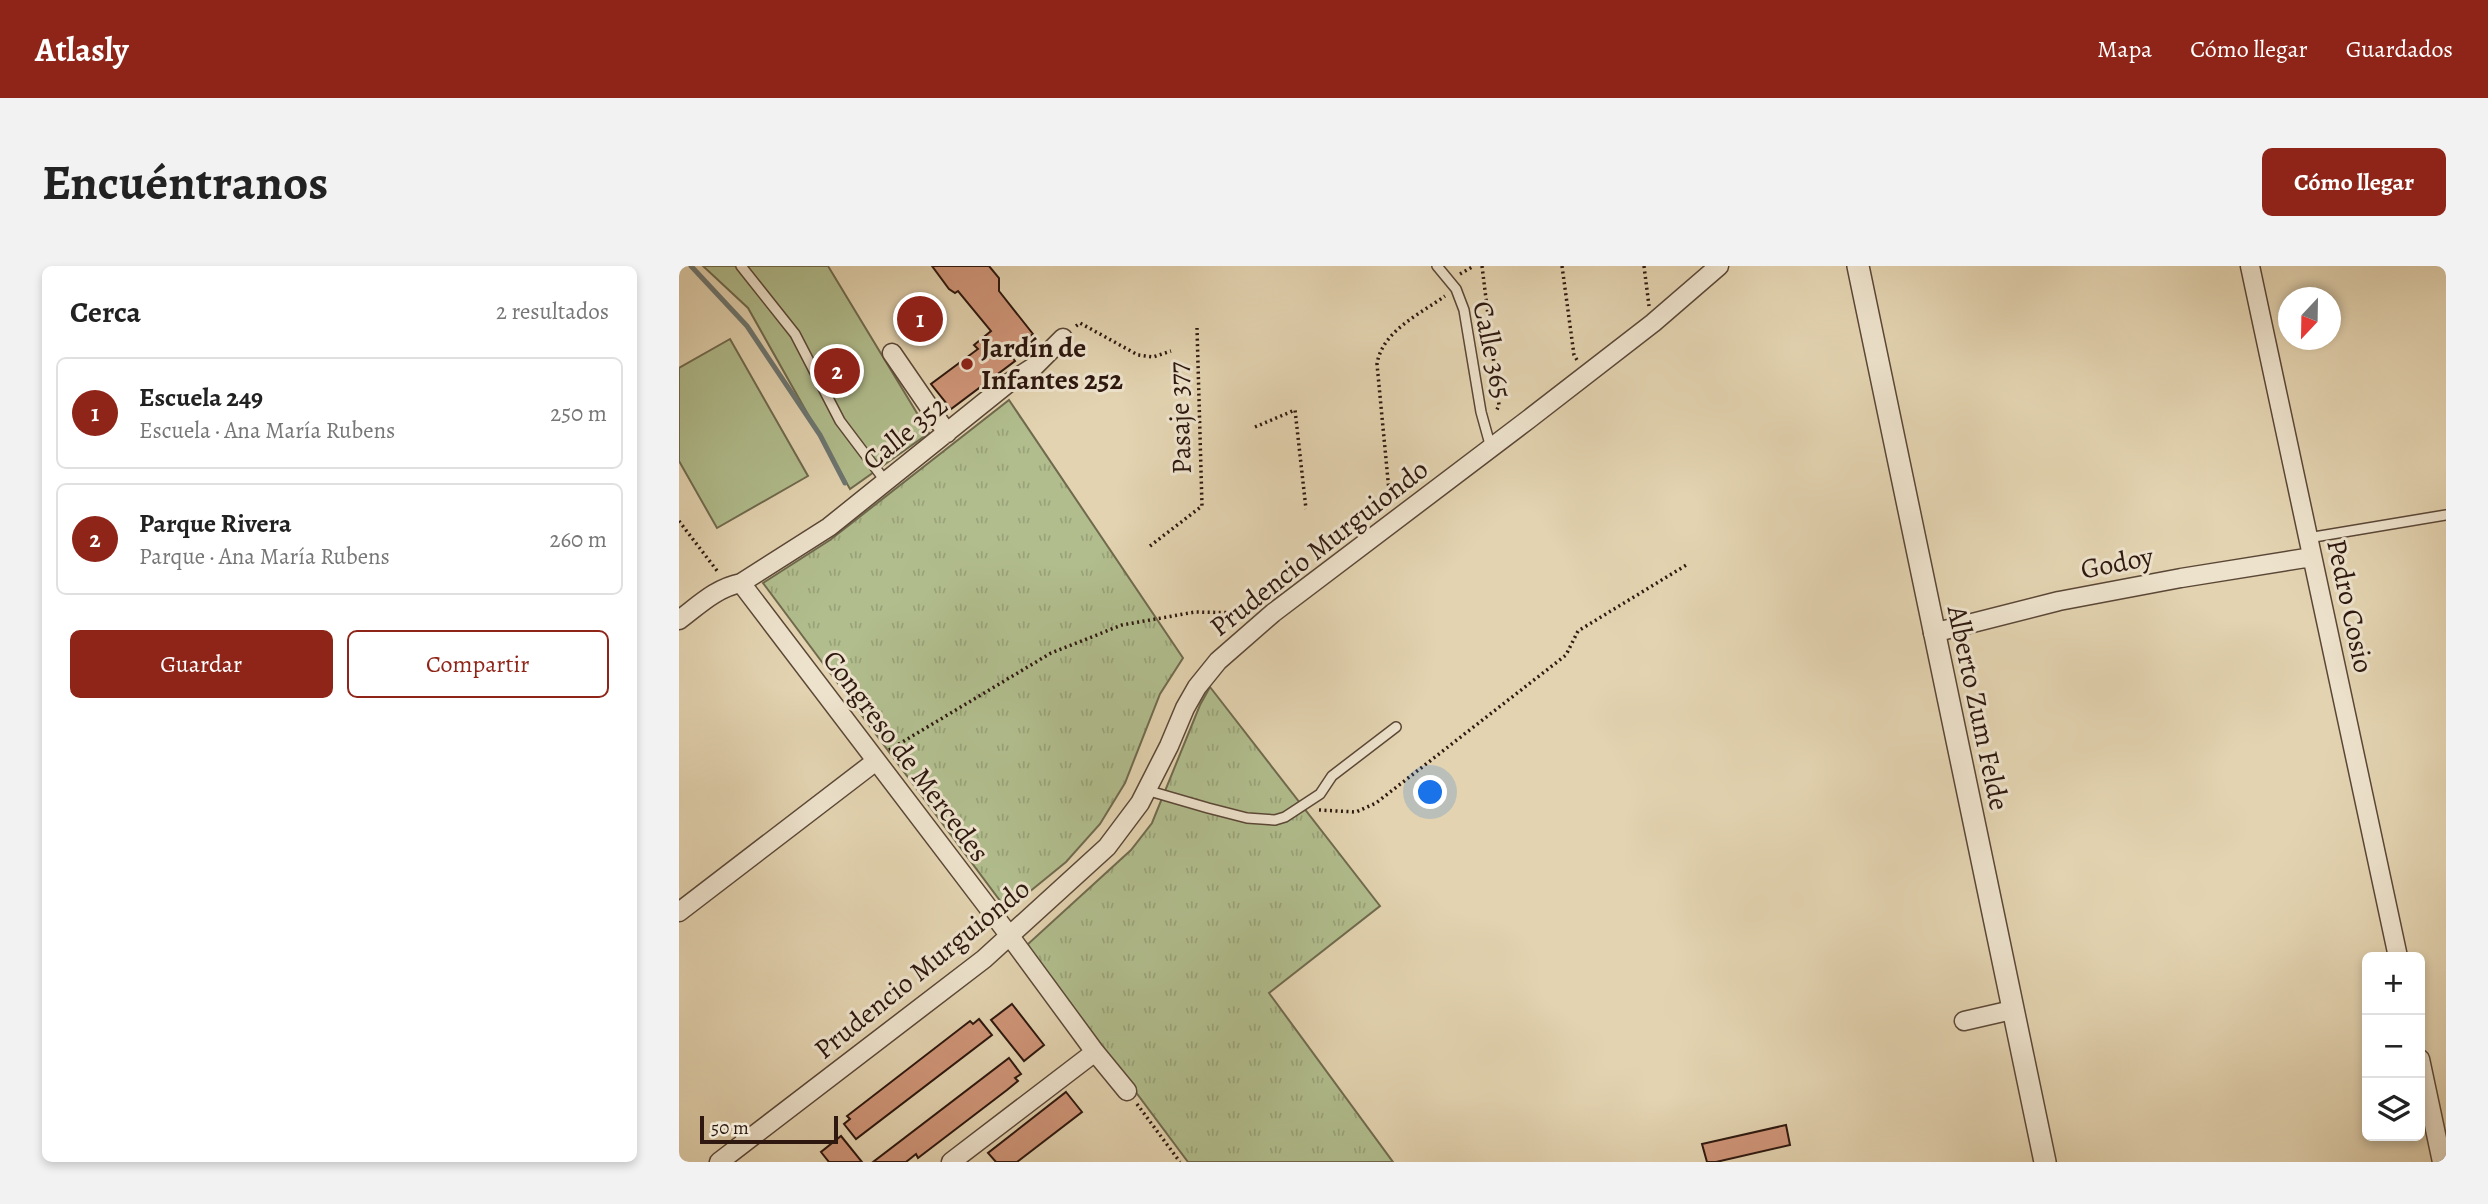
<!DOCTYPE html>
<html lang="es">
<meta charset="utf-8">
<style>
body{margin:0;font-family:Alegreya,serif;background:#f2f2f2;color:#222}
.controls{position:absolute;right:21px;bottom:21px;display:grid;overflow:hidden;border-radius:10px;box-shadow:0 4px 10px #0003}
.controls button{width:63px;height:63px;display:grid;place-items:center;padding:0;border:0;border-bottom:2px solid #e0e0e0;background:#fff;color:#222;font:35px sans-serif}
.compass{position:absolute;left:1599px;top:21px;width:63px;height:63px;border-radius:50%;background:#fff;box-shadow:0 4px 10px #0003;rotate:202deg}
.scale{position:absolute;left:21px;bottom:18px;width:138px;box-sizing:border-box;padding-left:7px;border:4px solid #2e180f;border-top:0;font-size:19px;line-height:24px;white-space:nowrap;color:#2e180f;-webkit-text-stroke:5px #ede2cc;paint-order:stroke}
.you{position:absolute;left:752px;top:527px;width:24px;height:24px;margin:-18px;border:5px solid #fff;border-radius:50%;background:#1a73e8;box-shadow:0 0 0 10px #1a73e833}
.badge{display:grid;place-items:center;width:46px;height:46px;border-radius:50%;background:#8f2418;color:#fff;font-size:23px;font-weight:700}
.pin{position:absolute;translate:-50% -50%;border:4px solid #fff;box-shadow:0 2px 7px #0006}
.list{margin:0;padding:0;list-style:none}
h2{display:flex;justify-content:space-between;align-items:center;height:91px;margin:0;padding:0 28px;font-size:30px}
h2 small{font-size:23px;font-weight:400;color:#767676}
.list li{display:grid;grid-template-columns:46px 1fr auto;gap:21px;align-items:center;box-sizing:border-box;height:112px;margin:0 14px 14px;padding:0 14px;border:2px solid #e0e0e0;border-radius:10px}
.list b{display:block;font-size:26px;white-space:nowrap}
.list p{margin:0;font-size:23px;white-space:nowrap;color:#767676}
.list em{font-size:23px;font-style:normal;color:#767676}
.actions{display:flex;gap:14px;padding:21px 28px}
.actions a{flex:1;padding:16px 0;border:2px solid #8f2418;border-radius:10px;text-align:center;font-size:24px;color:#8f2418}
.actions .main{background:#8f2418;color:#fff}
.icon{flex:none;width:38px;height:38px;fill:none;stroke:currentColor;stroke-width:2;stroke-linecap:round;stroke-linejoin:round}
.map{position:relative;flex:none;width:1767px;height:896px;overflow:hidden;border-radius:10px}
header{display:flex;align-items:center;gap:42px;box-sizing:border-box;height:98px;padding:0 35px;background:#8f2418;color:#fff}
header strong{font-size:33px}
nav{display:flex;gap:38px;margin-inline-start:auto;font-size:24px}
.intro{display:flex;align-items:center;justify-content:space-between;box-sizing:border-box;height:168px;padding:0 42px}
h1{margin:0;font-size:49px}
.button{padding:18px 32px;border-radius:10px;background:#8f2418;color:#fff;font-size:24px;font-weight:700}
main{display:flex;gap:42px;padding:0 42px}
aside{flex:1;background:#fff;border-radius:10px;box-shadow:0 4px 10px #0003}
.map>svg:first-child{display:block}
.grass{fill:url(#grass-tufts);stroke:#706a4e;stroke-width:2}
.green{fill:#b1bd8d;stroke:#706a4e;stroke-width:2}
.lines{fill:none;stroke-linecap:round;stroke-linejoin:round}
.stream{stroke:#6d7772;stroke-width:5}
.building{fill:#cf9578;stroke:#2e180f;stroke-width:2}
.service-casing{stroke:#5b4737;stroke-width:12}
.minor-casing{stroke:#5b4737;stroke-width:21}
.tertiary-casing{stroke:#5b4737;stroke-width:24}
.path{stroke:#2e180f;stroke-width:3.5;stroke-dasharray:2 3.5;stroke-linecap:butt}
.service{stroke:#ede2cc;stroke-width:9}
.minor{stroke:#ede2cc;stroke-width:18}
.tertiary{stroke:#ede2cc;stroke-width:21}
.poi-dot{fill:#8f2418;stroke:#ede2cc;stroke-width:2.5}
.labels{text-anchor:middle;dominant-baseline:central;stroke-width:6;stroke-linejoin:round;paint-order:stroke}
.poi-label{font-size:28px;font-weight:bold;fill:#2e180f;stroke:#ede2cc;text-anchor:start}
.street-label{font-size:28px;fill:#2e180f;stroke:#ede2cc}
</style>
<header>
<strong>Atlasly</strong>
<nav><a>Mapa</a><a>Cómo llegar</a><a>Guardados</a></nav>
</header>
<div class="intro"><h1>Encuéntranos</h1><a class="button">Cómo llegar</a></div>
<main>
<aside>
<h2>Cerca<small>2 resultados</small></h2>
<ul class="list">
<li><span class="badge">1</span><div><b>Escuela 249</b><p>Escuela · Ana María Rubens</p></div><em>250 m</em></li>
<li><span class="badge">2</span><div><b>Parque Rivera</b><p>Parque · Ana María Rubens</p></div><em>260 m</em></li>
</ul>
<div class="actions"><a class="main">Guardar</a><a>Compartir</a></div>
</aside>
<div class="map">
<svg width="1767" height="896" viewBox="0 0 1767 896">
<defs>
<pattern id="grass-tufts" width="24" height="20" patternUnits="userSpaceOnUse" patternTransform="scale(1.75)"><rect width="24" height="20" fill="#b1bd8d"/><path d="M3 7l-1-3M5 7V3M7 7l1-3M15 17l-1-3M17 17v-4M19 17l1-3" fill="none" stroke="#99a278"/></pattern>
</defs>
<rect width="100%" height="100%" fill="#e3d3b0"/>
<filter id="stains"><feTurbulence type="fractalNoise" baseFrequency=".00286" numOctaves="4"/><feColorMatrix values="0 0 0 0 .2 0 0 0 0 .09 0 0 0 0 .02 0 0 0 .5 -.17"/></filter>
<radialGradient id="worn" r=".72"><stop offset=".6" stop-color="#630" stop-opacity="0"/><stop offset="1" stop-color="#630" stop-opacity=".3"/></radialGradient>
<path class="grass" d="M 330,134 L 504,392 L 481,428 L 446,517 L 421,558 L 387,596 L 328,644 L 84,317 L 151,274 Z
M 531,421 L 701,640 L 590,727 L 714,896 L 509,896 L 350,683 L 349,678 L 452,584 L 473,557 L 521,439 Z"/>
<path class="green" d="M 24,0 L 149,0 L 250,167 L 171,223 L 69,42 Z
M 51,73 L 129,210 L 38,262 L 0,195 L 0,102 Z"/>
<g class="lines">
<path class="stream" d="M 12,0 L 68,60 L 141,169 L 166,217"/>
</g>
<path class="building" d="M 253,0 L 310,0 L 320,12 L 320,25 L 354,68 L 335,83 L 337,86 L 332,90 L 336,95 L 272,143 L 252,118 L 299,83 L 295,79 L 312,65 L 279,25 L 276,27 L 270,23 Z
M 333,738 L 365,779 L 345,795 L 312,754 Z
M 300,753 L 313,769 L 177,873 L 165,858 L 171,853 L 168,850 L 291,755 L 294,758 Z
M 330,792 L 342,808 L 336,812 L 339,815 L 328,824 L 239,892 L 237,888 L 227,896 L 194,896 Z
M 387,826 L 403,846 L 338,896 L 317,896 L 309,887 Z
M 1107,859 L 1111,879 L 1037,896 L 1028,896 L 1023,878 Z
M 162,870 L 183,896 L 150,896 L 142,886 Z"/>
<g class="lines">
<defs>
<path id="service" d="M 62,0 L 116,68 L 161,155 L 207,216
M 758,0 L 777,23 L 785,44 L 802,146 L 812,182
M 1629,272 L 1767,249
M 467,524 L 529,542 L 568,552 L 596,554 L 606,551 L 641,528 L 653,510 L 717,461"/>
<path id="minor" d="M 1571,0 L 1719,691
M 213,87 L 268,167
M 62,317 L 330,669 L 416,786 L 448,825
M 0,354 C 20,339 37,322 62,317 L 150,261 L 328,118 L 356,100 L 384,72
M 1254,367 L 1380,335 L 1502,312 L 1633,291
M 0,646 L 197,495
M 1285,755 L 1333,744
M 1741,793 L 1763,896
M 40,896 L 305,693 L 428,581 L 461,537 L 490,480 L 506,442 L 518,421 L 539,395 L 594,347 L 850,153 L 974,57 L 1040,0
M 272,896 L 416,786"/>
<path id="tertiary" d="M 1179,0 L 1366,896"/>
</defs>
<use href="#service" class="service-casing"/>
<use href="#minor" class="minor-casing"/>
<use href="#tertiary" class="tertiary-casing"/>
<path class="path" d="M 803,0 L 820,139 L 817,146
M 883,0 L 895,89 L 898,94
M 965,0 L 970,40
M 781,8 L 795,0
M 397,60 L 401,57 L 459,89 L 474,91 L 492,85
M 576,161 L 616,144 L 627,243
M 710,225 L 698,98 C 703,65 741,48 766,30
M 0,255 L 39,306
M 471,280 L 523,240 L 518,62
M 210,484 L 372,387 L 443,359 L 516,346 L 568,347
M 640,544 L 677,546 L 697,537 L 887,389 L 899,365 L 1009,298
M 458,838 L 501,896"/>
<use href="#service" class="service"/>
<use href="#minor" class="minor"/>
<use href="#tertiary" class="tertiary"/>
</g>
<circle class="poi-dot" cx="288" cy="98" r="7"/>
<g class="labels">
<g class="poi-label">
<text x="302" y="82">Jardín de<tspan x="302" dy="32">Infantes 252</tspan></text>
</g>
<g class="street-label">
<text transform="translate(813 84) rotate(78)">Calle 365</text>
<text transform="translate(501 152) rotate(-92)">Pasaje 377</text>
<text transform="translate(226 167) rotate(-39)">Calle 352</text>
<text transform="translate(640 282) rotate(-38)">Prudencio Murguiondo</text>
<text transform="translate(1438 297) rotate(-11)">Godoy</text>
<text transform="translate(1671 340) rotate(78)">Pedro Cosio</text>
<text transform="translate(1299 442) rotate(78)">Alberto Zum Felde</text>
<text transform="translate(227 490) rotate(53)">Congreso de Mercedes</text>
<text transform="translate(243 703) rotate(-39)">Prudencio Murguiondo</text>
</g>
</g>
<rect width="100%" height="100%" filter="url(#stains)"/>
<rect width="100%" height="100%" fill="url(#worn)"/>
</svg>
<div class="controls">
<button>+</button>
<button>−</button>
<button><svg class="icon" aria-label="layers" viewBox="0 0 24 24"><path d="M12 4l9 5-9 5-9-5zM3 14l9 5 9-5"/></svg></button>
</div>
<svg class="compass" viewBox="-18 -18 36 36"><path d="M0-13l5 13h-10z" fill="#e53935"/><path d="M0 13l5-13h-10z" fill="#767676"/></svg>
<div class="scale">50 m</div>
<div class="you"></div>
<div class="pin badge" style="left:241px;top:53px">1</div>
<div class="pin badge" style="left:158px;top:105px">2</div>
</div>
</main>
